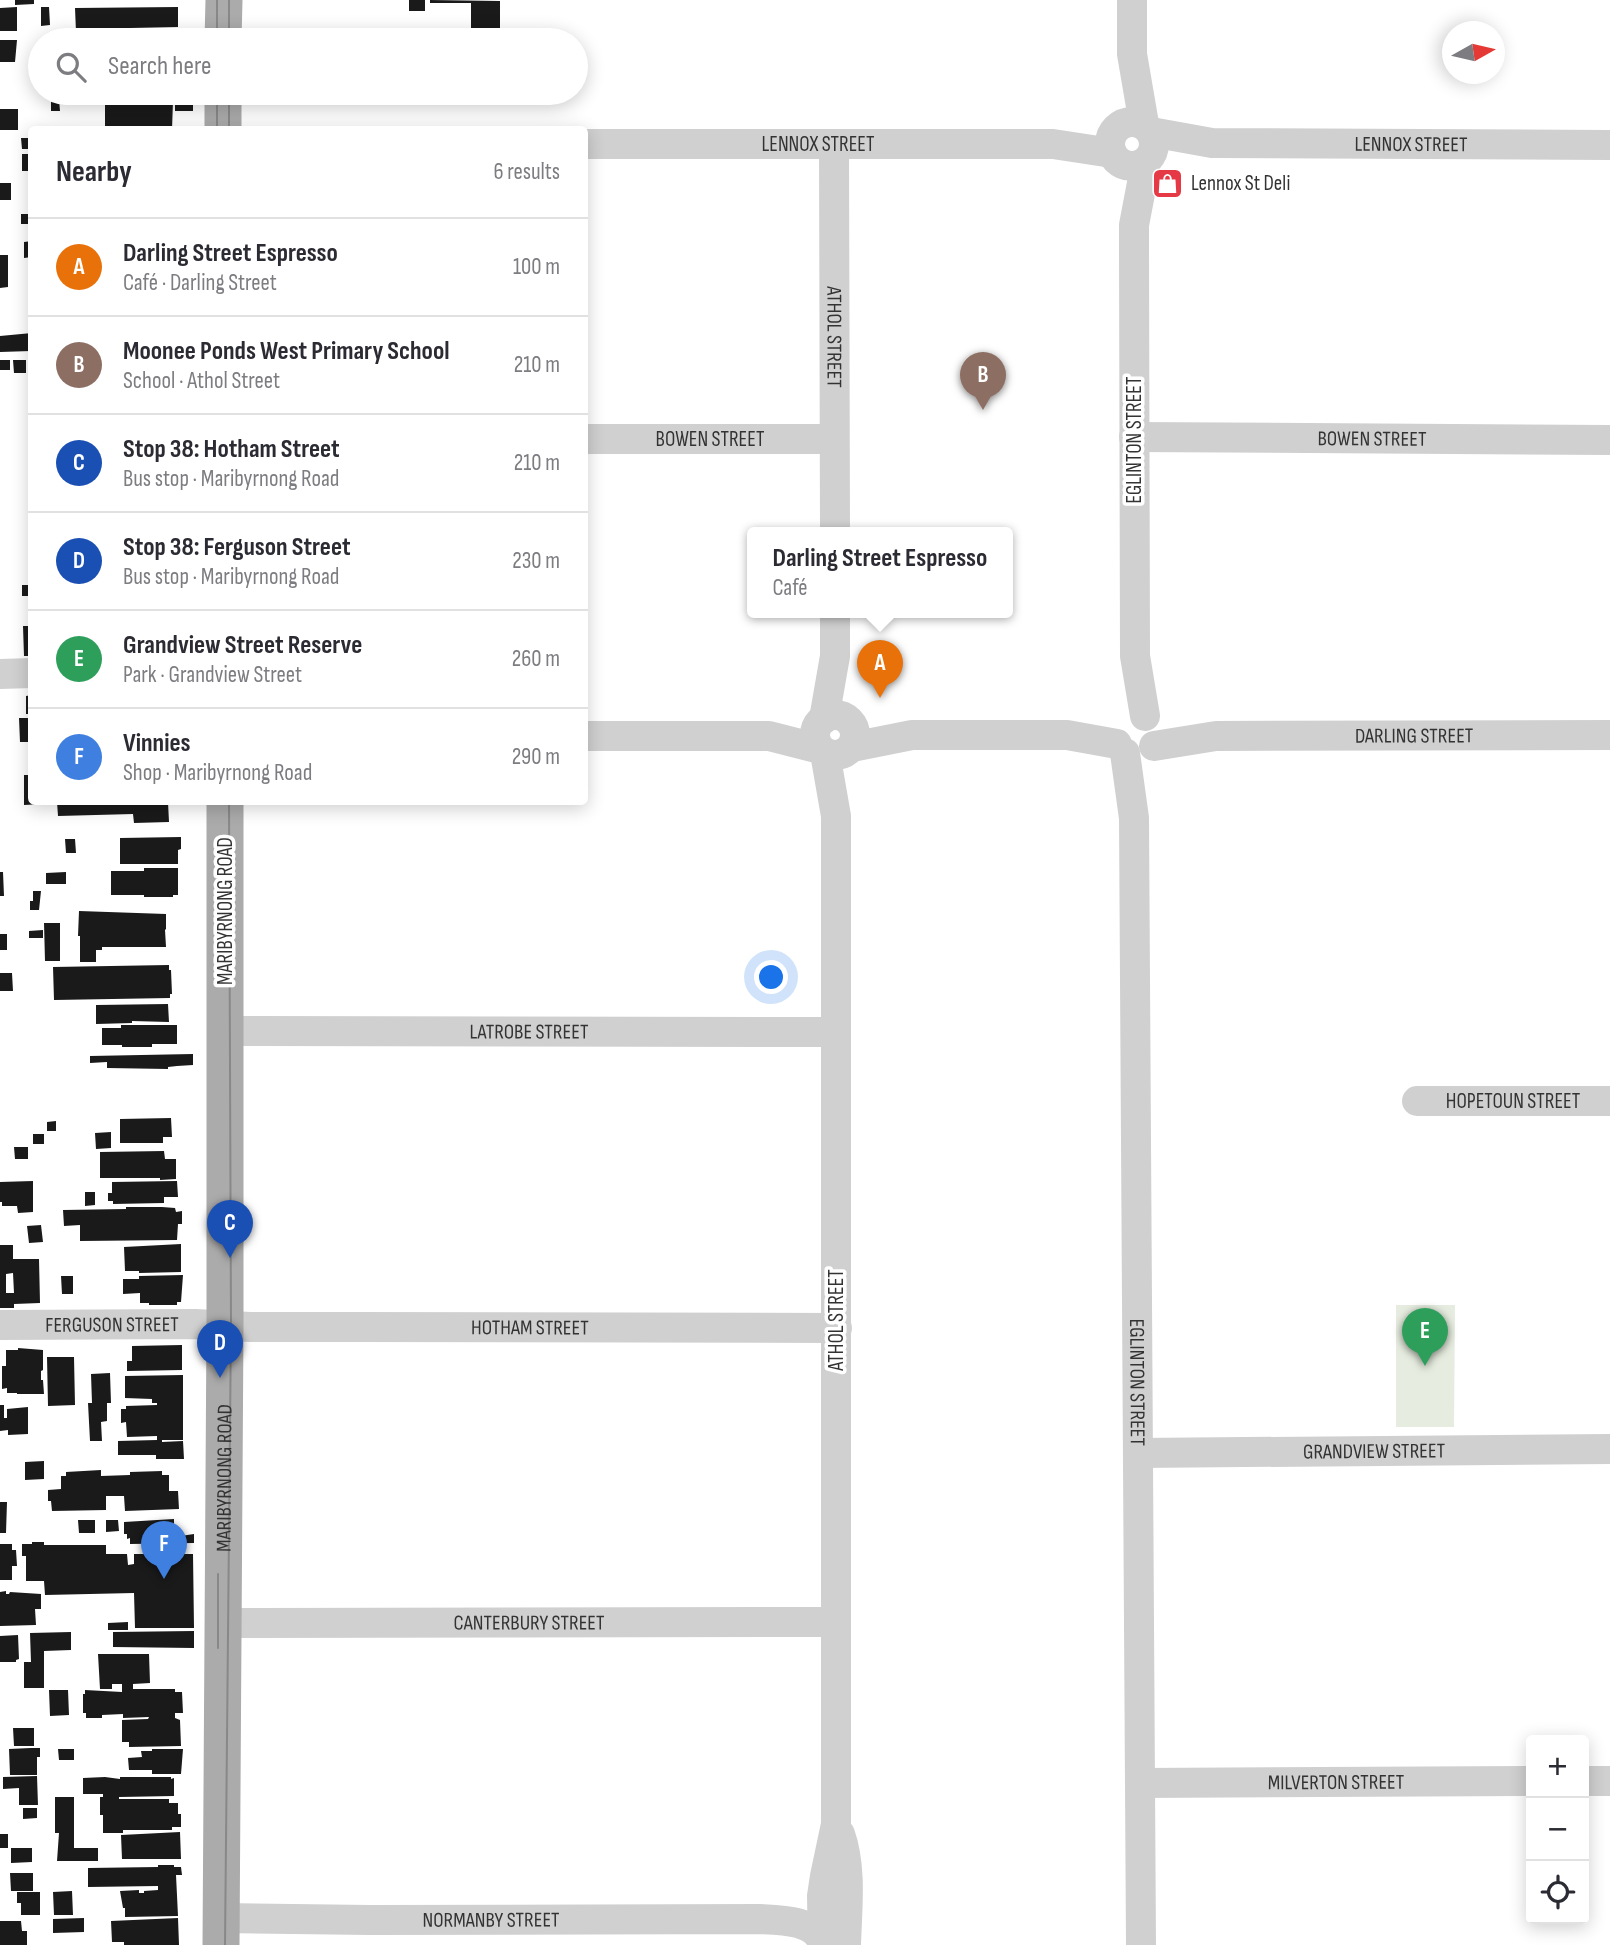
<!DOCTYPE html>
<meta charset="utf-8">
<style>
body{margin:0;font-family:"Sofia Sans Condensed",sans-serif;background:#f7f7f7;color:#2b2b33}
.controls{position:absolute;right:21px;bottom:21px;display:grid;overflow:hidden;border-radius:7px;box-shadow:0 4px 18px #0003}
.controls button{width:63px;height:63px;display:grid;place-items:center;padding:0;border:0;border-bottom:2px solid #e1e1e2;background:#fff;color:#2b2b33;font:35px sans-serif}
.compass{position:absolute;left:1442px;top:21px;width:63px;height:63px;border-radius:50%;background:#fff;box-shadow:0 4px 18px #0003;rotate:82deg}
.you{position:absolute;left:772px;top:978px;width:24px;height:24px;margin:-18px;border:5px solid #fff;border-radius:50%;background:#1a73e8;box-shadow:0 0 0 10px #1a73e833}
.badge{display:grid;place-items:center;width:46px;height:46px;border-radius:50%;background:#ea580c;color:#fff;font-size:23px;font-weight:700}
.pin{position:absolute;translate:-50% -58px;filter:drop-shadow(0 2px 4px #0008)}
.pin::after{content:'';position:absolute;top:37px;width:24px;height:21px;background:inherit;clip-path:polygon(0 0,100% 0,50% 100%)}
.popup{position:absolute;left:747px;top:527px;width:266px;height:91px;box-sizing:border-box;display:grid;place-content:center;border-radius:7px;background:#fff;filter:drop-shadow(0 2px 5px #0005);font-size:23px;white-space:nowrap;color:#7c7c81}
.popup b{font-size:26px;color:#2b2b33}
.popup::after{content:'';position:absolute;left:50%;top:100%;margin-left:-14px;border:14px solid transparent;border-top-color:#fff}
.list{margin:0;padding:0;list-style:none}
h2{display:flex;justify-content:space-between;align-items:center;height:91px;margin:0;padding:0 28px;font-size:30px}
h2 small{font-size:23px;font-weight:400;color:#7c7c81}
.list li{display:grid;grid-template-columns:46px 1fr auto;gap:21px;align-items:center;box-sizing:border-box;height:98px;padding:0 28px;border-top:2px solid #e1e1e2}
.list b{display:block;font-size:26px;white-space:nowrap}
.list p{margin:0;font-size:23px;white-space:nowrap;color:#7c7c81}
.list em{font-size:23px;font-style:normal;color:#7c7c81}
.icon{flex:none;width:38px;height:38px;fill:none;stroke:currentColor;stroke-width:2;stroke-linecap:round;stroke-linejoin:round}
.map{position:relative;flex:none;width:1610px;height:1945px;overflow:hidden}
.search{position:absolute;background:#fff;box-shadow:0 4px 18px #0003;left:28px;top:28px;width:560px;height:77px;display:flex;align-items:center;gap:18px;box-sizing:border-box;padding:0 24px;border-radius:38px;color:#7c7c81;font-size:26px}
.panel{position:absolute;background:#fff;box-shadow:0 4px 18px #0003;left:28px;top:126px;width:560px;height:679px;border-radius:7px}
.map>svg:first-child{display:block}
.green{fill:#e6ecdf}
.building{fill:#1a1a1a;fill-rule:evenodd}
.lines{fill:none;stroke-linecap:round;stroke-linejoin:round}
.minor{stroke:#d0d0d0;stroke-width:30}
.major{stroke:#ababab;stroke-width:37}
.tram{stroke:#888;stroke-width:2}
.labels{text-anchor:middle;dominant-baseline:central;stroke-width:7;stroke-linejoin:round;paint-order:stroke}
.street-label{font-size:21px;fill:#333;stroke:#fff}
.poi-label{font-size:21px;fill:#333;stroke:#fff;text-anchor:start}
</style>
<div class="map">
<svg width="1610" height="1945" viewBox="0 0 1610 1945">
<rect width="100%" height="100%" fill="#fff"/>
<path class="green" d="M 1396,1305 L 1455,1305 L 1454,1427 L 1396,1427 Z"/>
<path class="building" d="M 15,0 L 34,0 L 34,4 L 15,5 Z
M 409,0 L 425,0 L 425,11 L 409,11 Z
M 430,0 L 500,1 L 500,40 L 471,40 L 471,3 L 430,3 Z
M 17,7 L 17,31 L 0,31 L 0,8 Z
M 41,7 L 49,7 L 50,25 L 41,26 Z
M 178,7 L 178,27 L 130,28 L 130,31 L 76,32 L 75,8 Z
M 175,35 L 175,40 L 109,40 L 109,37 L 120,36 Z
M 0,40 L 17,40 L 15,62 L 0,62 Z
M 113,93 L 174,93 L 174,97 L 113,97 Z
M 59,99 L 60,111 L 51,111 L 51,100 Z
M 175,99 L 193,99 L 193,111 L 175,111 Z
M 173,101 L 172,130 L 105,130 L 105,102 Z
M 0,109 L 18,109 L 18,130 L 0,130 Z
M 21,138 L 32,138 L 32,149 L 22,149 Z
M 22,154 L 32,154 L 32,171 L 22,171 Z
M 0,183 L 11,183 L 11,200 L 0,200 Z
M 21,214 L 32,214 L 32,224 L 21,224 Z
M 32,241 L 32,257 L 24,258 L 24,242 Z
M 0,255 L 8,255 L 8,287 L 0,288 Z
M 32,333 L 31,351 L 0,352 L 0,336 Z
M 0,360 L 10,360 L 10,370 L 0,370 Z
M 13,360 L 26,360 L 26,373 L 14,373 Z
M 22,585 L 32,585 L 32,596 L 22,596 Z
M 23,626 L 32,626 L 32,656 L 24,656 Z
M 32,695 L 32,714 L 26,714 L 26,696 Z
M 19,718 L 32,718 L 32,742 L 20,742 Z
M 24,775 L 32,775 L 32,802 L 43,802 L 43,804 L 24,805 Z
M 57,802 L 168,802 L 169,822 L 134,823 L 133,814 L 58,816 Z
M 181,837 L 181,849 L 178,850 L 178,864 L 120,864 L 120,838 Z
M 65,839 L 75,839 L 76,853 L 66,853 Z
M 144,868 L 178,868 L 178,895 L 173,895 L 173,897 L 144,897 L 144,895 L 111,895 L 111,871 L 144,871 Z
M 0,872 L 3,872 L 4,896 L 0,896 Z
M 66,872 L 66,884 L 46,884 L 46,873 Z
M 33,891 L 41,891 L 39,910 L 30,910 L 30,901 L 33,901 Z
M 79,911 L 166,914 L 166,929 L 165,930 L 166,947 L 102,947 L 102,950 L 96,950 L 96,962 L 80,962 L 80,936 L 78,936 Z
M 44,923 L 60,923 L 60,961 L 45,961 Z
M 43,930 L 43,938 L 29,938 L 29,931 Z
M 0,934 L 7,934 L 7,950 L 0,950 Z
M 169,965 L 169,970 L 171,970 L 172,994 L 170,994 L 170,998 L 54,1000 L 53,967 Z
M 0,973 L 12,973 L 13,991 L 0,991 Z
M 168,1004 L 169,1022 L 132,1021 L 132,1023 L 96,1024 L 96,1005 Z
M 121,1025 L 177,1025 L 177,1044 L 152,1044 L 152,1047 L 122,1047 L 122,1045 L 102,1045 L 102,1028 L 121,1028 Z
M 193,1054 L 193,1065 L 177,1066 L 168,1067 L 168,1069 L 107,1068 L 107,1062 L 90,1063 L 90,1056 Z
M 171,1118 L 172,1137 L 163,1137 L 163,1143 L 120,1143 L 120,1119 Z
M 56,1121 L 56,1131 L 47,1131 L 47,1122 Z
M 111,1132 L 111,1148 L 96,1149 L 95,1133 Z
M 33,1134 L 44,1134 L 44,1144 L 33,1144 Z
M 14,1147 L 28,1147 L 28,1159 L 15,1159 Z
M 164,1151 L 165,1159 L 176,1159 L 176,1179 L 160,1180 L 160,1178 L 100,1178 L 100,1152 Z
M 33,1181 L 33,1212 L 18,1213 L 17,1206 L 2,1206 L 2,1202 L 0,1202 L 0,1182 Z
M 177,1181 L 178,1197 L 164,1197 L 164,1203 L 113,1204 L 113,1201 L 108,1201 L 108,1193 L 112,1193 L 112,1182 Z
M 85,1192 L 95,1192 L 95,1205 L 85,1206 Z
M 126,1207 L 162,1207 L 175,1208 L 176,1212 L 182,1211 L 182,1224 L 178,1224 L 177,1240 L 80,1241 L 80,1225 L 64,1226 L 63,1210 L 126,1209 Z
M 41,1225 L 43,1242 L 29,1243 L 27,1226 Z
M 181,1244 L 181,1272 L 139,1273 L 139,1271 L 125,1271 L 124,1247 Z
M 0,1245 L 13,1245 L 13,1259 L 39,1259 L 40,1303 L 14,1304 L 14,1308 L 0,1308 ZM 13,1273 L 14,1293 L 6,1293 L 6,1274 Z
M 183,1275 L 181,1302 L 177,1302 L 177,1305 L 149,1305 L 149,1303 L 140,1303 L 140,1293 L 123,1294 L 123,1279 L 139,1279 L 139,1276 Z
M 61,1276 L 73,1276 L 73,1294 L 62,1294 Z
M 182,1345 L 182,1370 L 127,1371 L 127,1361 L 132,1361 L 132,1346 Z
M 18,1348 L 43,1350 L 43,1370 L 41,1371 L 41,1380 L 43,1380 L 44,1394 L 17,1394 L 17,1393 L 7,1393 L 7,1388 L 2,1389 L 2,1366 L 6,1366 L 6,1350 L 18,1350 Z
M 47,1357 L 74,1357 L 75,1405 L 48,1406 Z
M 110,1373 L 111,1403 L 107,1403 L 107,1421 L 101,1422 L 102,1441 L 90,1441 L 88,1403 L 92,1403 L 91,1374 Z
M 183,1375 L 183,1440 L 162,1440 L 162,1442 L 183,1441 L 184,1459 L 156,1459 L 156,1455 L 118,1455 L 118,1441 L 157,1440 L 157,1436 L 127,1437 L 126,1422 L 121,1423 L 121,1409 L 126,1409 L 126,1406 L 157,1405 L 157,1403 L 152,1403 L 152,1399 L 125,1398 L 125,1376 Z
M 0,1405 L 4,1405 L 4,1418 L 7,1418 L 7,1409 L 28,1407 L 28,1434 L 8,1435 L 8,1430 L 0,1431 Z
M 44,1461 L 44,1479 L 25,1480 L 25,1462 Z
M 101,1470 L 101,1476 L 130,1475 L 130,1472 L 162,1471 L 162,1475 L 169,1475 L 169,1491 L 178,1491 L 179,1509 L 125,1511 L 124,1496 L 106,1496 L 106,1510 L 52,1511 L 51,1501 L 48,1501 L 48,1490 L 61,1489 L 61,1476 L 66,1476 L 66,1472 Z
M 0,1502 L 7,1502 L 6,1533 L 0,1533 Z
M 174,1519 L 174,1537 L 194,1534 L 194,1543 L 130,1544 L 130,1538 L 127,1539 L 127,1534 L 124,1534 L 124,1522 Z
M 78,1520 L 95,1520 L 95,1533 L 79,1533 Z
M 106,1520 L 118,1520 L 119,1531 L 106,1532 Z
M 32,1542 L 44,1542 L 44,1545 L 106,1545 L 106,1554 L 127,1554 L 128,1565 L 134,1564 L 134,1554 L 193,1554 L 194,1628 L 135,1628 L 134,1593 L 45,1595 L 44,1581 L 26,1581 L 26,1556 L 22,1556 L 22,1544 L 32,1544 Z
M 0,1544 L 12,1544 L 12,1550 L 16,1550 L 17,1566 L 12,1566 L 12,1580 L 0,1580 Z
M 6,1591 L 6,1594 L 9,1594 L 10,1592 L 41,1594 L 41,1609 L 35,1609 L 36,1625 L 0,1626 L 0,1592 Z
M 128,1622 L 128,1630 L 108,1630 L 108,1623 Z
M 194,1631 L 194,1648 L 113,1647 L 113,1632 Z
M 71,1632 L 71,1650 L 44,1651 L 44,1688 L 24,1688 L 24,1662 L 31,1662 L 30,1633 Z
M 18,1635 L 19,1659 L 16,1660 L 16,1662 L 0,1662 L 0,1636 Z
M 98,1654 L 149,1654 L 150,1683 L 133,1684 L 133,1689 L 175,1689 L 175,1692 L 182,1692 L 183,1713 L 175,1713 L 175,1718 L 180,1720 L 181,1746 L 129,1747 L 129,1742 L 122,1742 L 122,1720 L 148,1719 L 149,1717 L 123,1718 L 123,1714 L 102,1715 L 102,1718 L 86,1718 L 86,1713 L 83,1713 L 83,1694 L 85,1694 L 85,1690 L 122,1692 L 122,1684 L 112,1684 L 112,1689 L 100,1689 Z
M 49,1690 L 68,1690 L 69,1715 L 50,1716 Z
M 13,1728 L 34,1728 L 34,1746 L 14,1746 Z
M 31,1748 L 40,1748 L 40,1757 L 37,1757 L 37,1775 L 10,1775 L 9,1749 Z
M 58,1749 L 74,1749 L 74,1760 L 59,1760 Z
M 152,1749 L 183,1749 L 181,1774 L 152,1774 L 152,1770 L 129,1770 L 128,1758 L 142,1757 L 141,1751 L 152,1751 Z
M 37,1776 L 38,1805 L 19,1805 L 19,1788 L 3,1789 L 3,1777 Z
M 105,1777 L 120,1779 L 120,1777 L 171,1777 L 171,1779 L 174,1778 L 174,1796 L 119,1797 L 119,1799 L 169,1799 L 169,1803 L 178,1803 L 178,1814 L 181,1814 L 181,1827 L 172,1827 L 172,1830 L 123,1830 L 123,1833 L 103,1833 L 103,1815 L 100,1815 L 100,1797 L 103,1797 L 103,1794 L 83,1794 L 83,1778 Z
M 55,1797 L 74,1797 L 74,1848 L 98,1848 L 98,1861 L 57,1861 L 59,1833 L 55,1833 Z
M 23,1808 L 37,1808 L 37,1818 L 23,1819 Z
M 180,1832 L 181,1859 L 122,1859 L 121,1835 Z
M 0,1834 L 8,1834 L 8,1848 L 0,1848 Z
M 11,1848 L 32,1848 L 32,1862 L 11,1863 Z
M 158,1865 L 174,1865 L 174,1867 L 181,1867 L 182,1875 L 176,1875 L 178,1916 L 125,1917 L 125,1908 L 123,1908 L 120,1891 L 139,1890 L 139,1893 L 144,1893 L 144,1891 L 158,1890 L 158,1886 L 88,1887 L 88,1868 L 158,1867 Z
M 10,1873 L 33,1873 L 33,1891 L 11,1891 Z
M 72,1891 L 73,1915 L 54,1915 L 53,1892 Z
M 17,1892 L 40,1892 L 40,1915 L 21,1915 L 21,1903 L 17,1903 Z
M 84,1918 L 84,1932 L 53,1933 L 53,1919 Z
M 178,1918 L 179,1945 L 124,1945 L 124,1942 L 112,1942 L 111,1921 Z
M 0,1921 L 21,1921 L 22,1931 L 27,1931 L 27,1945 L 0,1945 Z"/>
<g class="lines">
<g class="minor">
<path d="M 1132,0 L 1132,54 L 1144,124"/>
<circle cx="1132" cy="144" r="22"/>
<path id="s1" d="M 1151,132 L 1212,143 L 1610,145"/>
<path id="s2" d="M 584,144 L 1053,144 L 1112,153"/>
<path id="s3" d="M 834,145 L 835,532"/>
<path id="s4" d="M 1134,437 L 1610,440"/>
<path id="s5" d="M 584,439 L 834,439"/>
<path d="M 0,674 L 32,673"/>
<circle cx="835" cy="735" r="20"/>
<path d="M 1145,716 L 1135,656 L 1134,246 L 1134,225 L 1146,162"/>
<path d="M 824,719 L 835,656 L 835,612"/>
<path d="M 584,736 L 769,736 L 820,749"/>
<path id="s6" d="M 1154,746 L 1216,736 L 1610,735"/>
<path d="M 852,747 L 912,735 L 1067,735 L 1117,744"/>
<path id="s7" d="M 1125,753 L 1134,818 L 1141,1945"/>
<path id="s8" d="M 225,1031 L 836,1032"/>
<path id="s9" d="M 1417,1101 L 1610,1101"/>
<path id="s10" d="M 0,1325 L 195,1324 L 250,1327 L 353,1327 L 837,1328"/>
<path id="s11" d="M 1138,1453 L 1610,1449"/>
<path id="s12" d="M 223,1623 L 835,1622"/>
<path d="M 1584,1781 L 1610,1781"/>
<path id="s13" d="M 1140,1783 L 1531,1781"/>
<path d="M 840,1834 C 852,1868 847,1909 846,1945"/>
<path id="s14" d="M 221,1918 L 370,1920 L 760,1919 C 782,1920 813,1920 823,1942"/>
<path d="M 823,1945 L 822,1896 L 825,1876 L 836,1824 L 836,816 L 825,753"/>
</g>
<g class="major">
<path d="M 223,40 L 224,0"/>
<path d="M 223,130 L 223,93"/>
<path id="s15" d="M 221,1945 L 225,1325 L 225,802"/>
</g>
<path class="tram" d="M 217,40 L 217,0
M 229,40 L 229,0
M 229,93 L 229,130
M 217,130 L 217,93
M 218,1648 L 218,1574
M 225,1945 L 231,1325 L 229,802"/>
</g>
<defs>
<symbol id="shop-square" viewBox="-11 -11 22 22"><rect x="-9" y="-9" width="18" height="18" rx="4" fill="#e63946" stroke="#fff"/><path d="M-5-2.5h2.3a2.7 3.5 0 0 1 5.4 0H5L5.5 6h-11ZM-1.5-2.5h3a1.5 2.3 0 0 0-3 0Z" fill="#fff"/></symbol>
</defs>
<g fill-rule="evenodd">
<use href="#shop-square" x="1150" y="166" width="35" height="35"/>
</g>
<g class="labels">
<g class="street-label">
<text stroke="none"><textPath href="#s2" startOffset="234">LENNOX STREET</textPath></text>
<text stroke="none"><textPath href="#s1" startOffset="261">LENNOX STREET</textPath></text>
<text stroke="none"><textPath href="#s3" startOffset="192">ATHOL STREET</textPath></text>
<text stroke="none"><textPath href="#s4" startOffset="238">BOWEN STREET</textPath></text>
<text stroke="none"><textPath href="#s5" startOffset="126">BOWEN STREET</textPath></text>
<text transform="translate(1134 440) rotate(-90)">EGLINTON STREET</text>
<text stroke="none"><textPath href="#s6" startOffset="261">DARLING STREET</textPath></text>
<text transform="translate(225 911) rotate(-90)">MARIBYRNONG ROAD</text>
<text stroke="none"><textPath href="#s8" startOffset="304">LATROBE STREET</textPath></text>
<text stroke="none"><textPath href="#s9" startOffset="96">HOPETOUN STREET</textPath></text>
<text transform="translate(836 1320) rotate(-90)">ATHOL STREET</text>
<text stroke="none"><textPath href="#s10" startOffset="112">FERGUSON STREET</textPath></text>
<text stroke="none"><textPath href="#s10" startOffset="530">HOTHAM STREET</textPath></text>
<text stroke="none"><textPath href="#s7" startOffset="630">EGLINTON STREET</textPath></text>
<text stroke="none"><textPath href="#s11" startOffset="236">GRANDVIEW STREET</textPath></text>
<text stroke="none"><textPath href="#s15" startOffset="467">MARIBYRNONG ROAD</textPath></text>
<text stroke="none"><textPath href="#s12" startOffset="306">CANTERBURY STREET</textPath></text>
<text stroke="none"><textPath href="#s13" startOffset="196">MILVERTON STREET</textPath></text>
<text stroke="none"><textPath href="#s14" startOffset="270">NORMANBY STREET</textPath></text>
</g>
<g class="poi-label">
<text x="1191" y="183">Lennox St Deli</text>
</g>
</g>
</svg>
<div class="controls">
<button>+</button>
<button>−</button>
<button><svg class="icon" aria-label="locate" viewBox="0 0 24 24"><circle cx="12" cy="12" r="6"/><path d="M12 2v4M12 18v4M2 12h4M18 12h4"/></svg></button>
</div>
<svg class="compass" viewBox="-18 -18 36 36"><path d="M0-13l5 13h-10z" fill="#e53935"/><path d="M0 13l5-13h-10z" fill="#7c7c81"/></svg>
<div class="you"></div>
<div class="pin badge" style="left:880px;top:698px;background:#e8710a">A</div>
<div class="popup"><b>Darling Street Espresso</b>Café</div>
<div class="pin badge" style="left:983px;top:410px;background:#8d6e63">B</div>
<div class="pin badge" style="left:230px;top:1258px;background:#1a4fb4">C</div>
<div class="pin badge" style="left:220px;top:1378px;background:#1a4fb4">D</div>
<div class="pin badge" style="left:1425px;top:1366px;background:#2e9e5b">E</div>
<div class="pin badge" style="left:164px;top:1579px;background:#3f7fe0">F</div>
<div class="search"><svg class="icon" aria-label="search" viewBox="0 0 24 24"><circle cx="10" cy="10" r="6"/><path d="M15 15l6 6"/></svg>Search here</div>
<section class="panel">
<h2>Nearby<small>6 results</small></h2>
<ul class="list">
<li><span class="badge" style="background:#e8710a">A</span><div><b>Darling Street Espresso</b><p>Café · Darling Street</p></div><em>100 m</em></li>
<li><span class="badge" style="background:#8d6e63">B</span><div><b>Moonee Ponds West Primary School</b><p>School · Athol Street</p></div><em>210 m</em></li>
<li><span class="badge" style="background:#1a4fb4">C</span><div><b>Stop 38: Hotham Street</b><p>Bus stop · Maribyrnong Road</p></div><em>210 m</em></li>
<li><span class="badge" style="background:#1a4fb4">D</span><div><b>Stop 38: Ferguson Street</b><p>Bus stop · Maribyrnong Road</p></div><em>230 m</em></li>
<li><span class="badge" style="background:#2e9e5b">E</span><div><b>Grandview Street Reserve</b><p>Park · Grandview Street</p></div><em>260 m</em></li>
<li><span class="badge" style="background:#3f7fe0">F</span><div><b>Vinnies</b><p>Shop · Maribyrnong Road</p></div><em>290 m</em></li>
</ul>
</section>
</div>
